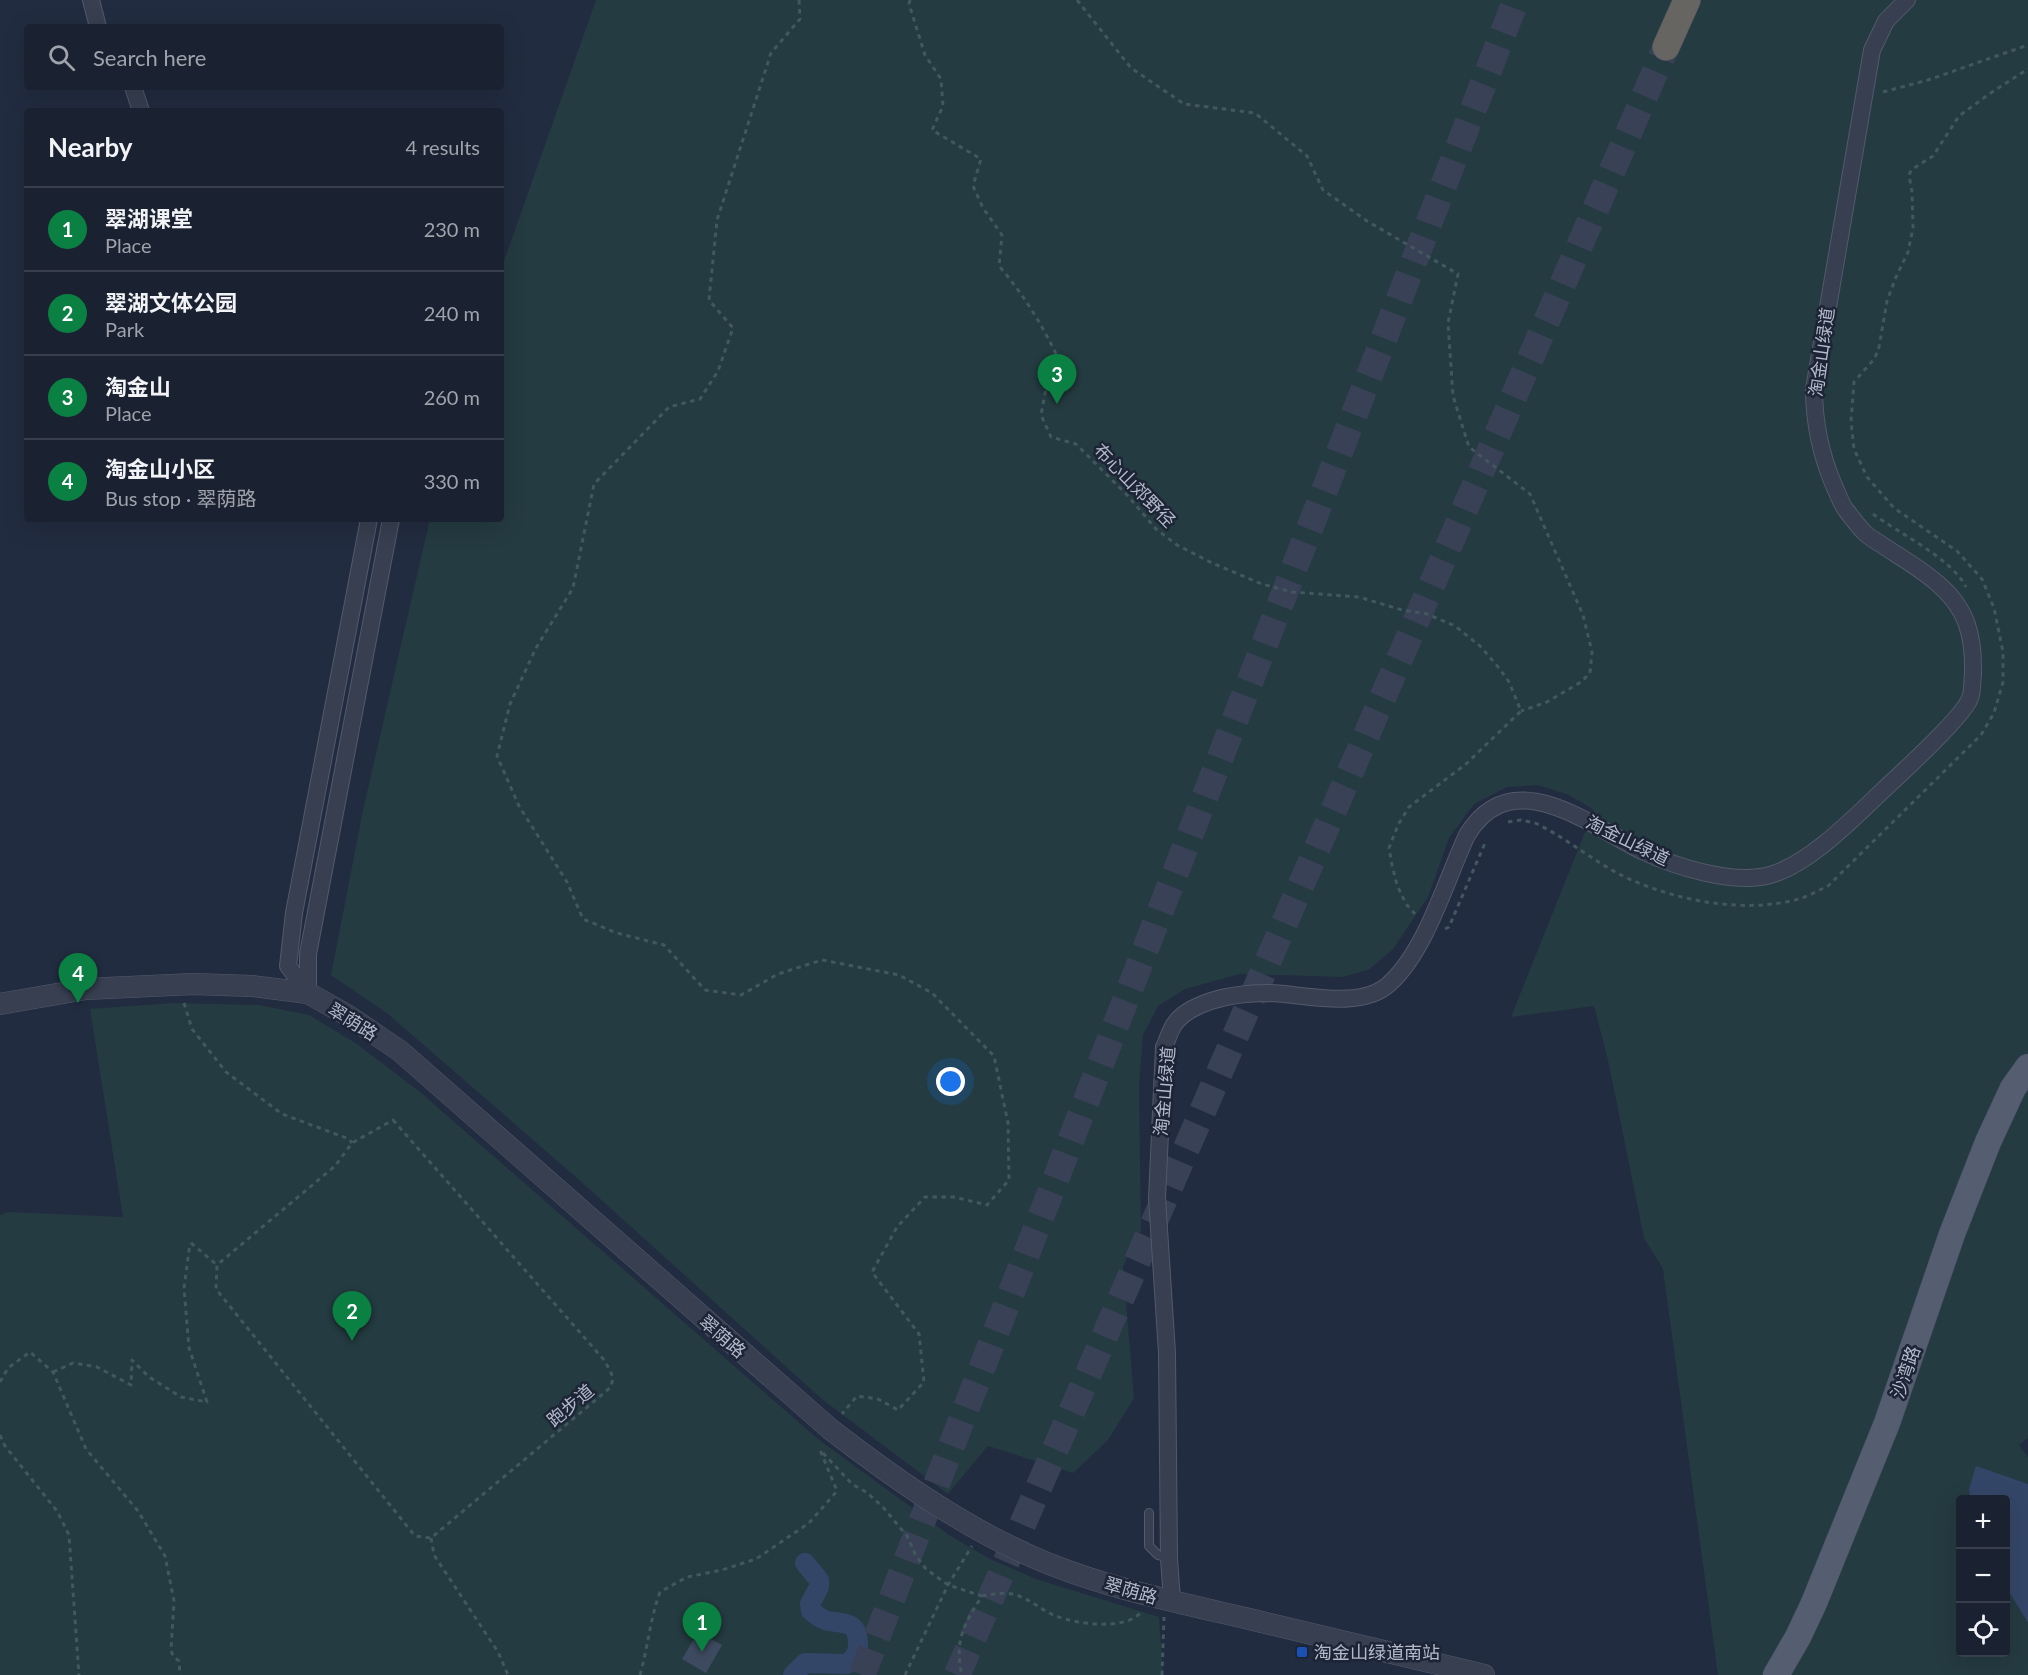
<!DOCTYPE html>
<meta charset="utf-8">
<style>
body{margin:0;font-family:Lato,"Noto Sans SC",sans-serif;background:#232938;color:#f1f3f6}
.controls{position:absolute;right:18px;bottom:18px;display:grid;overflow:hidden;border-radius:6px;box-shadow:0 6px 24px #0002}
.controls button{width:54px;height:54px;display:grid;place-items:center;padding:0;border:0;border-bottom:2px solid #383e4c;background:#1a2130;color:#f1f3f6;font:30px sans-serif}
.you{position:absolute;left:951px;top:1082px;width:21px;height:21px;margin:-15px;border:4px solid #fff;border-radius:50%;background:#1a73e8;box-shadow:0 0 0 9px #1a73e833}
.badge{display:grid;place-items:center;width:39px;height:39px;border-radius:50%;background:#0b8043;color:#fff;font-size:20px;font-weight:700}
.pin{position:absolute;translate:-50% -50px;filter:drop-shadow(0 2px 3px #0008)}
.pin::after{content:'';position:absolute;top:32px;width:21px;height:18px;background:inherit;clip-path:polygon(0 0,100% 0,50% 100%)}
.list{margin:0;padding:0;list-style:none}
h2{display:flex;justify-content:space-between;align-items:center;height:78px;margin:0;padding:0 24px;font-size:26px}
h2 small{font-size:20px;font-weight:400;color:#9fa3ab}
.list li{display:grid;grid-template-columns:39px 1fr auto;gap:18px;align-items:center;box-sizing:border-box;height:84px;padding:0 24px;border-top:2px solid #383e4c}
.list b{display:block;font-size:22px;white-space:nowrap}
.list p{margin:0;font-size:20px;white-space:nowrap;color:#9fa3ab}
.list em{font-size:20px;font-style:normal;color:#9fa3ab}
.icon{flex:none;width:33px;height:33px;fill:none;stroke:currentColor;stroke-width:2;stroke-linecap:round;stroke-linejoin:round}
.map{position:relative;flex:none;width:2028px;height:1675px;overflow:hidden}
.search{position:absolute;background:#1a2130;box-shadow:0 6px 24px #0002;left:24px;top:24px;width:480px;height:66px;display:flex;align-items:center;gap:15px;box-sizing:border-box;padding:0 21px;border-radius:6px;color:#9fa3ab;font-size:22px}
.panel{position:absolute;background:#1a2130;box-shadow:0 6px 24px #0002;left:24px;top:108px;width:480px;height:414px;border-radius:6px}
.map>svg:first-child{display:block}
.green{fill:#243b41}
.water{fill:#344668}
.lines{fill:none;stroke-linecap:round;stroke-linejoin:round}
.canal{stroke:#344668;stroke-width:20}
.building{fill:#3e4a60}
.trunk-tunnel{stroke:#384155;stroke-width:27;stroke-dasharray:27 14;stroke-linecap:butt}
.service-casing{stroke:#525a6b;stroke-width:10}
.minor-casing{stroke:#525a6b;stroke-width:18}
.tertiary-casing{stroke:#525a6b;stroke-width:22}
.primary-casing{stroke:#404859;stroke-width:27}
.trunk-casing{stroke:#3f4758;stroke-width:28}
.path{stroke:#42585e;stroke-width:3;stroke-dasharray:4.5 4.5;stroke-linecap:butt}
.service{stroke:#373f50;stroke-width:8}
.minor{stroke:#373f50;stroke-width:16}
.tertiary{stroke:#373f50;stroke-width:21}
.primary{stroke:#545e70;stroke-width:26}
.trunk{stroke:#666562;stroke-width:27}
.transit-dot{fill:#1a4fb4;stroke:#1c2435;stroke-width:2}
.labels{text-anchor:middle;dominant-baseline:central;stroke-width:5;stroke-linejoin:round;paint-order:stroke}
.street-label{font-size:18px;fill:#b3bacb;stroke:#1c2435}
.poi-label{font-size:18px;fill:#b3bacb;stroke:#1c2435;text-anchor:start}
</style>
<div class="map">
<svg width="2028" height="1675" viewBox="0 0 2028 1675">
<rect width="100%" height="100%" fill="#222c40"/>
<path class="green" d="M 596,0 L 2028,0 L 2028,1438 L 2019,1445 L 2028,1457 L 2028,1484 L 2013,1479 L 1969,1489 L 1970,1499 L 1960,1500 L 1960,1652 L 2006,1652 L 2006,1587 L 2028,1623 L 2028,1675 L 1718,1675 L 1663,1269 L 1644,1238 L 1608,1060 L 1594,1006 L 1511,1017 L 1594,810 L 1569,795 L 1538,785 L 1507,787 L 1474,804 L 1449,838 L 1428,897 L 1393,949 L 1370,969 L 1343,977 L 1240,974 L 1185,989 L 1158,1006 L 1143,1035 L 1139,1088 L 1141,1231 L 1123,1266 L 1134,1398 L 1108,1440 L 1073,1473 L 988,1446 L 948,1494 L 823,1400 L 577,1178 L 388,1014 L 331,975 L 363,810 L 430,519 L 501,519 L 501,270 Z
M 173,1003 L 259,1005 L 309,1015 L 357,1044 L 420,1092 L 818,1439 L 949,1535 L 990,1559 L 1036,1579 L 1159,1617 L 1163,1675 L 0,1675 L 0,1215 L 8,1212 L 123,1217 L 90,1009 Z"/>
<path class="water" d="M 1976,1466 L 2028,1484 L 2028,1623 L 2006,1587 L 2006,1500 L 1970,1499 L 1969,1489 Z"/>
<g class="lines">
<path class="canal" d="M 793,1675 L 805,1663 L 847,1664 C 854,1658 858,1654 858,1644 C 858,1621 845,1624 828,1621 C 822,1620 816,1615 811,1611 L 810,1604 L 819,1587 L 819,1580 L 805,1563"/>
</g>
<path class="building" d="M 698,1632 L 722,1645 L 706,1673 L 682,1659 Z"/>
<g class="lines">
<path class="trunk-tunnel" d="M 862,1675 L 1516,0
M 957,1675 L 1666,47"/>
<defs>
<path id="service" d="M 1149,1513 L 1149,1546 L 1158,1555 L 1169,1558"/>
<path id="minor" d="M 91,0 L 98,27
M 133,87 L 141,111
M 308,993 L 288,966 L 294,913 L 369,519
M 308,993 L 308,954 L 391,519
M 1172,1601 L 1169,1558 L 1167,1353 L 1157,1198 L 1164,1047 C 1168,1039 1170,1029 1176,1022 C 1185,1011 1197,1006 1211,1001 C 1229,995 1250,993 1269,993 C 1304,994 1361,1010 1389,984 C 1426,951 1446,880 1467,835 C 1512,761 1589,825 1642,851 C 1676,867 1733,885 1770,875 C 1813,863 1861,810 1894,780 C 1908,767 1965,714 1970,698 C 1973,691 1972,681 1973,674 C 1974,636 1967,608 1937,583 C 1921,569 1902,558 1885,547 C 1878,542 1870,538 1865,533 C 1858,526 1852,518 1846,510 C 1841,504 1839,496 1835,488 C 1821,456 1814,424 1814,389 L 1872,50 L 1886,21 L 1907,0"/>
<path id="tertiary" d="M 0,1004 L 86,989 L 193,984 L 252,986 L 308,993 L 347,1015 L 400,1051 L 830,1429 C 890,1475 954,1521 1024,1553 C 1093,1585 1171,1601 1245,1618 C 1325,1637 1404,1656 1484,1675"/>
<path id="primary" d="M 1776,1675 L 1798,1637 L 1814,1603 L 1887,1423 L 1952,1234 L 1988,1142 L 2013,1088 L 2028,1067"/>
<path id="trunk" d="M 1666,47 L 1687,0"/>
</defs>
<use href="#service" class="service-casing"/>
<use href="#minor" class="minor-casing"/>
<use href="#tertiary" class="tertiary-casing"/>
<use href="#primary" class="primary-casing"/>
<use href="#trunk" class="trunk-casing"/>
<path class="path" d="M 799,0 L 800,19 L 771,53 L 717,220 L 709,300 L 733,328 L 718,371 L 700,399 L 669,407 L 594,484 L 573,588 L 536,648 L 510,704 L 497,756 L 519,806 L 567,882 L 583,919 L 617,933 L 664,945 L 705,990 L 741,995 L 778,974 L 822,960 L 899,975 L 932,993 L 994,1056 L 1008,1123 L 1009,1180 L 987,1205 L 954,1197 L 925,1197 L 897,1227 L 872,1272 L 919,1334 L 924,1382 L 898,1410 L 878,1399 L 857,1396 L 842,1414
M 910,0 L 909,4 L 925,55 L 941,79 L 943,106 L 932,130 L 981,159 L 973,186 L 983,208 L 1002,235 L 999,266 C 1024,295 1043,326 1059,360 L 1047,383 L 1041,415 L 1051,437 L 1076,444 L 1127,495 L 1156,529 L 1177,545 L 1212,563 L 1262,584 L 1292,592 L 1359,597 L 1402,610 L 1427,614 L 1455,626 L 1480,646 L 1499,668 L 1509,682 L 1521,711 L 1466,764 L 1409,807 L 1398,825 L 1389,848 L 1392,865 L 1397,885 L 1406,904 L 1415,914
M 1077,0 L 1131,68 L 1184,104 L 1255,113 L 1307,156 L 1323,190 L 1367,221 L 1458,274 L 1448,323 L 1453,396 L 1469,447 L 1530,494 L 1583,615 L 1592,652 L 1590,673 L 1581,682 L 1547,702 L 1521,711
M 1883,92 L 1928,80 L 2028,45
M 1873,514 C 1900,534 1951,558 1966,587
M 1508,822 L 1521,820 L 1535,823 C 1567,838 1594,862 1625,877 C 1677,901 1743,914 1799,899 C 1809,896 1819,890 1828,886 L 1981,735 L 1994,713 L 2003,682 L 2003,652 L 1994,608 L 1982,579 L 1957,551 L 1894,508 L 1867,477 L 1854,449 L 1851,421 L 1854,382 L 1875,358 L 1879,347 L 1887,301 L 1896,277 L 1908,252 L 1913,228 L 1912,192 L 1909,175 L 1911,170 L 1933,156 L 1959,116 L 1992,92 L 2028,69
M 1445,929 L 1449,927 L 1485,843
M 184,1003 L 192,1029 L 226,1072 L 282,1114 L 349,1139 L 352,1143
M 393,1120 L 605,1361 L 613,1377 L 611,1387 L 431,1538 L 415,1536 L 216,1289 L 217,1265 L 335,1166 L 352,1143 Z
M 191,1243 L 217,1265
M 53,1372 L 73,1363 L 97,1367 L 131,1385 L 132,1360 L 149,1377 L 181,1397 L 207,1402 L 189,1348 L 184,1288 L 190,1243
M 0,1382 L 8,1368 L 30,1352 L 53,1372 L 86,1449 L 138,1511 L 165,1556 L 174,1601 L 171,1650 L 173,1656 L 179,1661 L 180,1675
M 0,1435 L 5,1446 L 57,1511 L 69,1535 L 79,1675
M 823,1453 L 852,1484 L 866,1492 L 882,1506 L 907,1536 L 916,1556 L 926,1569 L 948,1585 L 982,1596 C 964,1624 954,1641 962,1675
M 431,1538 L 434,1555 L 498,1652 L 508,1675
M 982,1596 C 994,1594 1007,1591 1019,1596 C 1032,1601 1043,1611 1056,1616 C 1076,1624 1126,1631 1141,1612
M 640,1675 C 648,1647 650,1619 660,1592 L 687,1577 L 722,1570 L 756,1559 L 809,1523 L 837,1491 L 820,1450
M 905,1675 L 948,1585 L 972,1546
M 1162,1675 L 1164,1617"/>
<use href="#service" class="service"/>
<use href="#minor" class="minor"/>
<use href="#tertiary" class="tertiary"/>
<use href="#primary" class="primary"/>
<use href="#trunk" class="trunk"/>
</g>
<rect class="transit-dot" x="1296" y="1646" width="12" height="12" rx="3"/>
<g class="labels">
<g class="street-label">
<text transform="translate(1821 352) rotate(-82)">淘金山绿道</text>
<text transform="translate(1135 485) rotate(46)">布心山郊野径</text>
<text transform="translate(1628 840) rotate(26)">淘金山绿道</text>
<text transform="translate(353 1021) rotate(32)">翠荫路</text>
<text transform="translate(1164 1091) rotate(-85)">淘金山绿道</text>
<text transform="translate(723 1336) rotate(41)">翠荫路</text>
<text transform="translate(1905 1372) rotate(-71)">沙湾路</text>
<text transform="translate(570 1405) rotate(-40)">跑步道</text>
<text transform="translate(1131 1590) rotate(16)">翠荫路</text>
</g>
<g class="poi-label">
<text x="1314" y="1652">淘金山绿道南站</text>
</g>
</g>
</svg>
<div class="controls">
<button>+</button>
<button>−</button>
<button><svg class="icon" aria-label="locate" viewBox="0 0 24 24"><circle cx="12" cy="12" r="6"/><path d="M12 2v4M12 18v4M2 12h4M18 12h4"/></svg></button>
</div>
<div class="you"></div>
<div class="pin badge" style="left:702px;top:1652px">1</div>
<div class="pin badge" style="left:352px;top:1341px">2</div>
<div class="pin badge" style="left:1057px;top:404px">3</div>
<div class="pin badge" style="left:78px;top:1003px">4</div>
<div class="search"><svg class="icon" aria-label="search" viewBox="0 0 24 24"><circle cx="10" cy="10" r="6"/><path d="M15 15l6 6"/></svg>Search here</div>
<section class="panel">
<h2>Nearby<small>4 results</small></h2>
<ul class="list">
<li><span class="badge">1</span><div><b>翠湖课堂</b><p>Place</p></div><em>230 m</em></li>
<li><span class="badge">2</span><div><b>翠湖文体公园</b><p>Park</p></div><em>240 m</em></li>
<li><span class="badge">3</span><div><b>淘金山</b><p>Place</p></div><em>260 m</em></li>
<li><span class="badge">4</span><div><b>淘金山小区</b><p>Bus stop · 翠荫路</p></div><em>330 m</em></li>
</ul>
</section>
</div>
